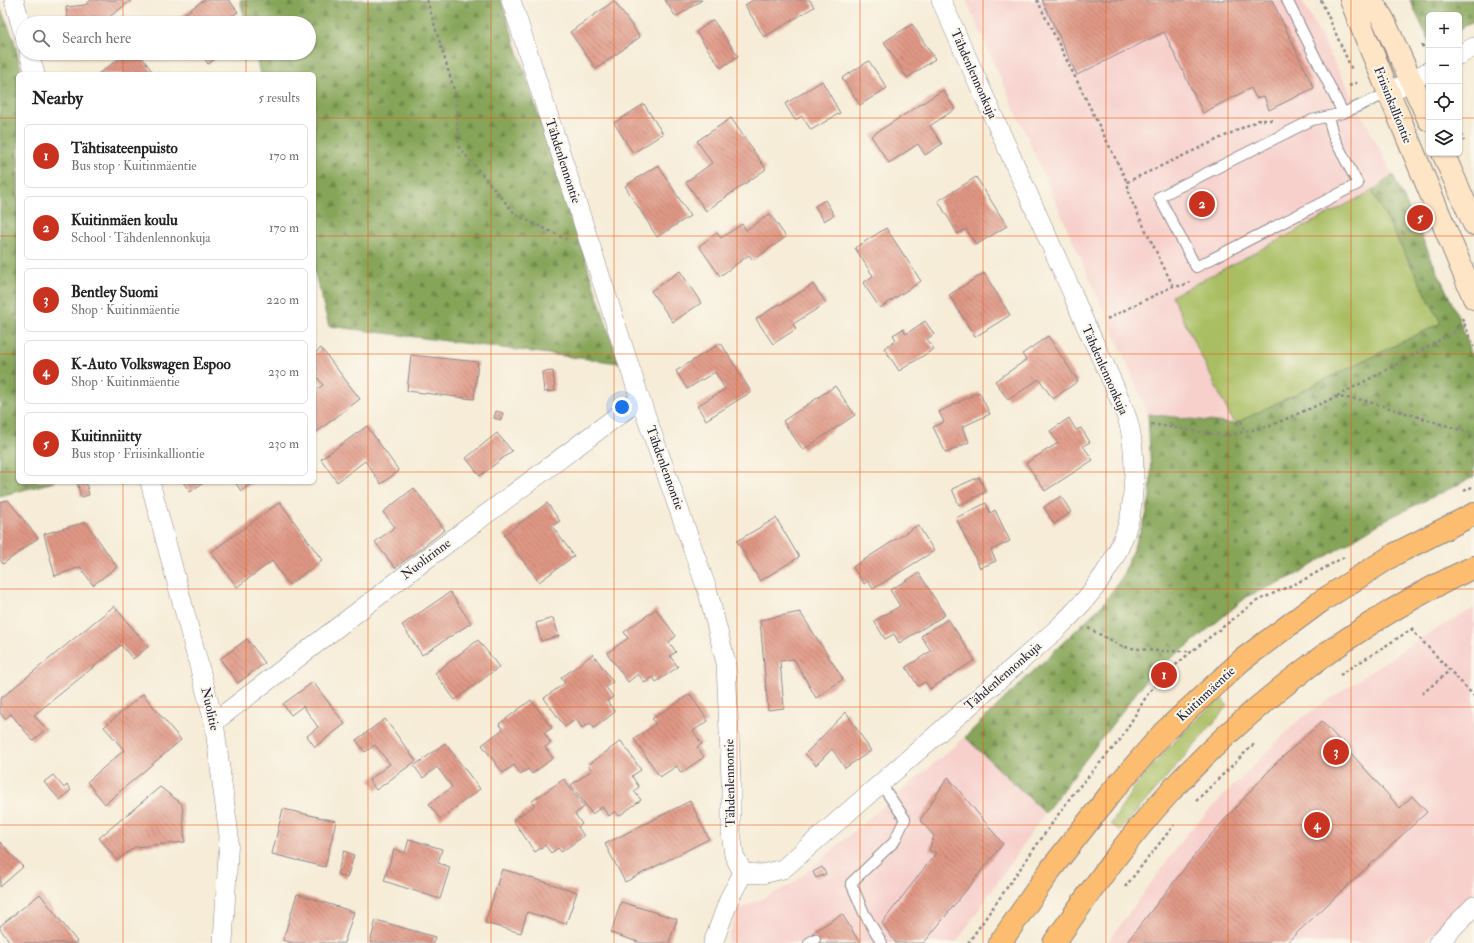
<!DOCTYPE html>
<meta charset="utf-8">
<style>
body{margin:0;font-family:"IM FELL Double Pica",serif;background:#f6f6f6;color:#222}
.controls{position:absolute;right:12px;top:12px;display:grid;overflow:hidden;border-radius:6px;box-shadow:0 1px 3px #0004}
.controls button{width:36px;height:36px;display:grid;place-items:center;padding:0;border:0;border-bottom:1px solid #e0e0e0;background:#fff;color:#222;font:20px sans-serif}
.you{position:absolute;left:622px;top:407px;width:14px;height:14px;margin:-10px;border:3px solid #fff;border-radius:50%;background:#1a73e8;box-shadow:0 0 0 6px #1a73e833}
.badge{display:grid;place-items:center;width:26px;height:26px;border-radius:50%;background:#c8321e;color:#fff;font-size:13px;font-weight:700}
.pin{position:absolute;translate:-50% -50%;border:2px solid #fff;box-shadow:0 1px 4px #0006}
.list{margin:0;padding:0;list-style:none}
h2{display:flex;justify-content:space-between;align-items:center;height:52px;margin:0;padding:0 16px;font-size:17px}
h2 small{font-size:13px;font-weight:400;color:#767676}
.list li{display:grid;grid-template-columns:26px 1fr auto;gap:12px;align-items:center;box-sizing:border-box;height:64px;margin:0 8px 8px;padding:0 8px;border:1px solid #e0e0e0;border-radius:6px}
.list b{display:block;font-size:15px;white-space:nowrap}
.list p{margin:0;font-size:13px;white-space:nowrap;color:#767676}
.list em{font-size:13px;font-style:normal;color:#767676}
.icon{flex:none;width:22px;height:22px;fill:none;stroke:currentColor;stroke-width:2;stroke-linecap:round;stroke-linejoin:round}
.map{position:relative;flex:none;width:1474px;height:943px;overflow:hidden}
.search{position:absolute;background:#fff;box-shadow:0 1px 3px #0004;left:16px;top:16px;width:300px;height:44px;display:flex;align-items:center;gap:10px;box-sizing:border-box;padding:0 14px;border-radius:22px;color:#767676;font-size:15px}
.panel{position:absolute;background:#fff;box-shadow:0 1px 3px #0004;left:16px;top:72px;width:300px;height:412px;border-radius:6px}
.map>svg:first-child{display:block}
.built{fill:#f7d0cc}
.green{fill:#a9be62;stroke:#66704e}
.forest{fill:url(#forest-firs);stroke:#54644a}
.building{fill:url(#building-back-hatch)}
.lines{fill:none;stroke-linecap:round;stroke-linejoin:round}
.lane-casing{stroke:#8c8789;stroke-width:12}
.street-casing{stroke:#8c8789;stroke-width:20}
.secondary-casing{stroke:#8c8789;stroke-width:24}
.primary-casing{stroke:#8c8789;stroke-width:24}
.path{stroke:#8c8789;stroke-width:2.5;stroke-dasharray:3 3;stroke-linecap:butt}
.lane{stroke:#fff;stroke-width:10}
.street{stroke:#fff;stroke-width:19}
.secondary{stroke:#fee5c5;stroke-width:22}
.primary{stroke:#fcbd6f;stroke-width:22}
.grid{fill:none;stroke:#e8590c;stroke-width:1;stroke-opacity:0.55}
.labels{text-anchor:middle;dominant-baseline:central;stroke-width:4;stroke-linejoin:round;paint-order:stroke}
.street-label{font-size:13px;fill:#22223b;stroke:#fbf7ec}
</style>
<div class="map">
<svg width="1474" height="943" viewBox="0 0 1474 943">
<defs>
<pattern id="forest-firs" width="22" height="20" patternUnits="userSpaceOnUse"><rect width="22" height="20" fill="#86a558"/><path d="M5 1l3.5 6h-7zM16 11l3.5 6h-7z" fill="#6d864a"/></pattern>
<pattern id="building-back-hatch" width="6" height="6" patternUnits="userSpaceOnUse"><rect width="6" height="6" fill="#e09785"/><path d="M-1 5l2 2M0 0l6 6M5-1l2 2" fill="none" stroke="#b57b6e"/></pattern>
</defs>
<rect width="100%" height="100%" fill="#fbf7ec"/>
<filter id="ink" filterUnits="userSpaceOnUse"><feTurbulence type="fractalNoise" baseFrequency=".025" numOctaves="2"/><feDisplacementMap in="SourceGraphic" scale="8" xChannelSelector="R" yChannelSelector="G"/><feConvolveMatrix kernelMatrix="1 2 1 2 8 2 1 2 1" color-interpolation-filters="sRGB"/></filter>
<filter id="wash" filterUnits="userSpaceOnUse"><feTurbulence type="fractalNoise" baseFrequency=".012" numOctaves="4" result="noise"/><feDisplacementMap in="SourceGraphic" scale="16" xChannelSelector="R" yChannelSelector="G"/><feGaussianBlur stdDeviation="0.9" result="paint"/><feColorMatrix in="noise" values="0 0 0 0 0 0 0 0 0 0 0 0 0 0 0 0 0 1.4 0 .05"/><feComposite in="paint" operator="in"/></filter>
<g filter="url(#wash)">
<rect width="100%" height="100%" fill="#f6ecd7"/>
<path class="built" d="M 966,0 L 1302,0 L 1393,175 L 1372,191 L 1172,296 L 1234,424 L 1148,414 L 1117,340 Z
M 1474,608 L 1474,892 L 1423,943 L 1107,943 L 1189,831 L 1300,719 L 1419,639 Z
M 965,737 L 1045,813 L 956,943 L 727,943 L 738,910 L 791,885 Z"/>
<path class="green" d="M 1372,191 L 1441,323 L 1234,424 L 1172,296 Z
M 1220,697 L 1228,706 L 1120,831 L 1111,824 L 1131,792 L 1148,771 L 1170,746 Z"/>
<path class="forest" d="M 240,0 L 501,0 L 619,363 L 329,326 L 314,270 L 314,74 L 260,74 L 255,53 L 309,53 L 309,23 L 246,23 Z
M 1410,0 L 1474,0 L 1474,22 L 1459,29 L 1459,15 L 1429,15 L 1429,41 Z
M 0,7 L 14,40 L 22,74 L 18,74 L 18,482 L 54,482 L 0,496 Z
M 1393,175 L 1458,316 L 1474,360 L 1474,477 L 1387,519 L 1296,575 L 1248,596 L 1189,645 L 1152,672 L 1045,813 L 965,737 L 1103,604 L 1122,577 L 1146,516 L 1150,497 L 1151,475 L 1148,414 L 1234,424 L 1441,323 L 1372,191 Z"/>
<g id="blocks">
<path class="building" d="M 91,0 L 132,0 L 101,23 L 68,23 L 66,7 L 85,5 Z
M 204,0 L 229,0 L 238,12 L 222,23 L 171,23 Z
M 665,0 L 702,0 L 676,17 Z
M 753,0 L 810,0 L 814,7 L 764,37 L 745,5 Z
M 1042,0 L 1272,0 L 1314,88 L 1269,110 L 1264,96 L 1256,98 L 1251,88 L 1203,113 L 1164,32 L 1077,75 Z
M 614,1 L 640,37 L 596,69 L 570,32 Z
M 713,20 L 738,56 L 721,68 L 696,32 Z
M 912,24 L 935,59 L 907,78 L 884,42 Z
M 127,53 L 139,53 L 154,74 L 98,74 Z
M 201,53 L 224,53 L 208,64 Z
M 869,61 L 887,88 L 860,105 L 842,78 Z
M 822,81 L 840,113 L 811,130 L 802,116 L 795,120 L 785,104 Z
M 943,90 L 955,109 L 930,126 L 942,144 L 925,155 L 918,144 L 889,163 L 871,136 Z
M 644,104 L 663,134 L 633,153 L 614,123 Z
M 731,118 L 766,169 L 706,211 L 686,182 L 712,163 L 697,141 Z
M 658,165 L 690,216 L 657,237 L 625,186 Z
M 976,177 L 1007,226 L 976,245 L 966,229 L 958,234 L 938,201 Z
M 825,200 L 834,215 L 824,221 L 815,206 Z
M 770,214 L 786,237 L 753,260 L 749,255 L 720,276 L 699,246 L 717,233 L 721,238 L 742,224 L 746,230 Z
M 886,228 L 921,281 L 880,308 L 863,283 L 873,276 L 855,248 Z
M 680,271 L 701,303 L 673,322 L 651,291 Z
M 984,273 L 1010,315 L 975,337 L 949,295 Z
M 813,284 L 826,303 L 793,324 L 796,329 L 773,344 L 756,319 L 779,304 L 780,305 Z
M 925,321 L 934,334 L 927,339 L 934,349 L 899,371 L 884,348 L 896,340 L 893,335 L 903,329 L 906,334 Z
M 1048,336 L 1078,381 L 1053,399 L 1039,379 L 1008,400 L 995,381 L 1026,360 L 1022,354 Z
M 721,343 L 751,392 L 706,420 L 697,406 L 725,389 L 715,372 L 687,389 L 676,371 Z
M 321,348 L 360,399 L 314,434 L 314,391 L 323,385 L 314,373 L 314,354 Z
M 411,355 L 478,362 L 474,399 L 407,391 Z
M 553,371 L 555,391 L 544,392 L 542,372 Z
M 835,386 L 855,415 L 803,450 L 783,421 Z
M 979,392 L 990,414 L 962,427 L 969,442 L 946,453 L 933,427 L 944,422 L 939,412 Z
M 496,411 L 503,413 L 501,420 L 494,418 Z
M 1069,418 L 1076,430 L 1081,428 L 1090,442 L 1083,446 L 1093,460 L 1045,491 L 1026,463 L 1058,443 L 1050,431 Z
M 367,426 L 399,471 L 381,484 L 365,461 L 337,482 L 321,459 Z
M 497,433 L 512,451 L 480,476 L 466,458 Z
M 979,477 L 986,492 L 959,505 L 952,489 Z
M 77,482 L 86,482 L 89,495 L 81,497 Z
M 183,482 L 204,482 L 190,492 Z
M 235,482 L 254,482 L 241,491 Z
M 414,488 L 445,530 L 395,568 L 375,542 L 395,527 L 383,512 Z
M 1061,496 L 1071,512 L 1054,524 L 1044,507 Z
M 8,500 L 38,538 L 3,564 L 0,560 L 0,502 Z
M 280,502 L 322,560 L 289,585 L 272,561 L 237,587 L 211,552 Z
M 547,503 L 560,521 L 552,526 L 574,556 L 539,582 L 504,535 Z
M 986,503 L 990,513 L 995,510 L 1010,541 L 991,550 L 996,561 L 980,568 L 956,518 Z
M 776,518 L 799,557 L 760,581 L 737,541 Z
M 86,522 L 117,567 L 93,585 L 80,567 L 55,576 L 44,534 Z
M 918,525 L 934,551 L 873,589 L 868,581 L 864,584 L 853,567 Z
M 919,573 L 945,615 L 899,643 L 894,634 L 885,639 L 874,621 L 900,606 L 890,590 Z
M 450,592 L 471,623 L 422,655 L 402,625 Z
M 114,606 L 148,647 L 133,659 L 121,645 L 34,715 L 46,729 L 33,741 L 11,714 L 5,719 L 0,713 L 0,699 Z
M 656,609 L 676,636 L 669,642 L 676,652 L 670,656 L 678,667 L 656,682 L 653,677 L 645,683 L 638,674 L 628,682 L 607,653 L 628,638 L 624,632 Z
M 800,612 L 843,679 L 816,698 L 794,659 L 780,661 L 784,708 L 768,710 L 760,620 Z
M 553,618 L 559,636 L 541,641 L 536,623 Z
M 948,619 L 975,660 L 930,689 L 925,682 L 918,686 L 906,667 L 931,651 L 921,636 Z
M 247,639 L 265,663 L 238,683 L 220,659 Z
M 478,640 L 499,667 L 455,700 L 435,673 Z
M 593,654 L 613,682 L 606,687 L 613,697 L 607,701 L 615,712 L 594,728 L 590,723 L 582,728 L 576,719 L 565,727 L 544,698 L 565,683 L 561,678 Z
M 313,682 L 345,724 L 315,747 L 307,736 L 318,727 L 303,706 L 291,715 L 283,704 Z
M 143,694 L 181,740 L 105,804 L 87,782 L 124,750 L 104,727 Z
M 690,694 L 708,721 L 693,731 L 702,744 L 697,747 L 704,757 L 681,773 L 677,766 L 660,777 L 634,739 L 656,724 L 652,719 Z
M 531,700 L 552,728 L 544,733 L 551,743 L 545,747 L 553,758 L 532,774 L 528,769 L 520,774 L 514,765 L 503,773 L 482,745 L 503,729 L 499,724 Z
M 846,712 L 871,751 L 845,768 L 832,749 L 816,765 L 805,754 Z
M 385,719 L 416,761 L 376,790 L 369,780 L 390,764 L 375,745 L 365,752 L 356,740 Z
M 1322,721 L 1400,808 L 1412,796 L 1427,812 L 1286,943 L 1126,943 L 1209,837 L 1274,765 Z
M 621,741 L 641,770 L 632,776 L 639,787 L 634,791 L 641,800 L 619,816 L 615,811 L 609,816 L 602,807 L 592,814 L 571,785 L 592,770 L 588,765 Z
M 445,743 L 480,789 L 440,819 L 429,804 L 452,787 L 437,767 L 423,778 L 414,766 Z
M 53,775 L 64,788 L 67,785 L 71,790 L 60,800 L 44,782 Z
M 948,777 L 1003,844 L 924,943 L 896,943 L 882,923 L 936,853 L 929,850 L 934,836 L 920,820 Z
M 564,779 L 584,807 L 575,814 L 582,824 L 578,827 L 584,836 L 561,852 L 558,848 L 551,853 L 545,845 L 535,852 L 513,820 L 534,806 L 532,801 Z
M 160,787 L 182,804 L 185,842 L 135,847 L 117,860 L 99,838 Z
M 690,801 L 709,839 L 625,882 L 605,844 Z
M 283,809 L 336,821 L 325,867 L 272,854 Z
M 409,839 L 442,849 L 438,863 L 450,867 L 440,899 L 384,881 L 394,849 L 405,853 Z
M 0,842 L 23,867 L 0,887 Z
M 344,851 L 354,855 L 347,878 L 337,874 Z
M 822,867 L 826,874 L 816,878 L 813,872 Z
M 502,869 L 577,892 L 566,924 L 527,912 L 521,933 L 485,923 Z
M 40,894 L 78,943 L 11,943 L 0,929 L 0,926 Z
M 297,894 L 354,912 L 344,943 L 293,943 L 283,940 Z
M 621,902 L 677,919 L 669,943 L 641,943 L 611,933 Z
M 842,914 L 860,943 L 817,943 L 812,933 Z
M 376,920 L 435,937 L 433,943 L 370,943 Z"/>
</g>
</g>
<g filter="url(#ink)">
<use href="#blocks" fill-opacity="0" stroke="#8c8789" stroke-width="1"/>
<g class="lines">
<defs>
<path id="lane" d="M 1287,0 L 1343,113
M 1328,117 L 1334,138 L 1358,184 L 1196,267 L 1159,197 L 1312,120 L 1343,113 L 1388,93
M 881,784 L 905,819 L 894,842 L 851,883 L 864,913 L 882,943
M 809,943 L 815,939"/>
<path id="street" d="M 14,0 L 23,32
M 511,0 L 640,399 L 708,592 L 726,663 L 731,779 L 731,832 L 734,855 L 743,873 L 730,897 L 713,943
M 29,53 L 35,74
M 1459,55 L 1474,47
M 1388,93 L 1429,71
M 150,482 L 214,722 L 229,836 L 223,943
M 214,722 L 433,554 L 640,399
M 743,873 L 762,874 L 783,869 L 1056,630 C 1088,600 1118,564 1129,520 C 1133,506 1133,489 1134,475 C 1134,457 1133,438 1128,421 C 1113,376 1088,336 1072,292 L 941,0
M 1438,943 L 1474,906"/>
<path id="secondary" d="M 1351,0 L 1362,28 L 1474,298
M 1371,0 L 1383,19 L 1429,120
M 1443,153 L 1474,224"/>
<path id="primary" d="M 1000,943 L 1051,869 L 1111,793 L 1164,732 L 1242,660 L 1320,602 L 1395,554 L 1474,514
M 1054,943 C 1090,892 1126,840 1168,794 C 1252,702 1361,619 1474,567"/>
</defs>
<use href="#lane" class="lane-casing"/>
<use href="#street" class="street-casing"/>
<use href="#secondary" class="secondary-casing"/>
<use href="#primary" class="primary-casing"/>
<path class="path" d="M 427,0 L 455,93 L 459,147 L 516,215 L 566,239
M 1037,0 L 1127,182
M 1321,0 L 1352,70
M 1421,46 L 1429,47
M 1349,86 L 1358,82
M 1459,129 L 1464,141
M 1173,286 L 1131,200 L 1127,182 L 1259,120 L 1272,120
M 1462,318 L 1474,347
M 1107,319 L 1173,286 L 1182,286 L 1190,282
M 1337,396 L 1392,367 L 1465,326
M 1241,421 L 1244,432
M 1151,424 L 1226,436 L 1270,426 L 1336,397 L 1363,400 L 1474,434
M 1464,491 L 1474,486
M 1088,628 L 1123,647 L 1157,651 L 1192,651
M 1411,629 L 1474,696
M 1340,675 L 1415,627
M 1422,694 L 1449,671
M 1196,801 L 1255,743
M 1125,887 L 1174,825
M 968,943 L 1072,795 L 1120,740 L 1149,692 L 1164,675 L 1192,651 L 1255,602 L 1307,578 L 1344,557"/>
<use href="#lane" class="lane"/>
<use href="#street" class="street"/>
<use href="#secondary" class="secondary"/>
<use href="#primary" class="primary"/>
</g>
</g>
<path class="grid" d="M 123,0 L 123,23M 246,0 L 246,23M 368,0 L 368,943M 491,0 L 491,943M 614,0 L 614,943M 737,0 L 737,943M 860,0 L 860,943M 983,0 L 983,943M 1106,0 L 1106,943M 1228,0 L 1228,943M 1351,0 L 1351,943M 123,53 L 123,74M 246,53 L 246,74M 0,118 L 18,118M 314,118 L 1429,118M 1459,118 L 1474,118M 0,236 L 18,236M 314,236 L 1474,236M 0,354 L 18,354M 314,354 L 1474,354M 0,472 L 18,472M 314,472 L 1474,472M 123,482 L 123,943M 246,482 L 246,943M 0,589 L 1474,589M 0,707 L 1474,707M 0,825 L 1474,825"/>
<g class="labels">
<g class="street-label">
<text transform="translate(974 74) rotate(66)">Tähdenlennonkuja</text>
<text transform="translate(1393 105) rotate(68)">Friisinkalliontie</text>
<text transform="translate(563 161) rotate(72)">Tähdenlennontie</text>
<text transform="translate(1105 370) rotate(66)">Tähdenlennonkuja</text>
<text transform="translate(665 468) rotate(70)">Tähdenlennontie</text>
<text transform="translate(426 559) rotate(-37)">Nuolirinne</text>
<text transform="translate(1003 676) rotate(-41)">Tähdenlennonkuja</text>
<text transform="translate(1206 694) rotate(-43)">Kuitinmäentie</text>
<text transform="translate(210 709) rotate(77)">Nuolitie</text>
<text transform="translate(730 783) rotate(-91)">Tähdenlennontie</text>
</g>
</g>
</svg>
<div class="controls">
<button>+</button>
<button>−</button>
<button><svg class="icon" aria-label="locate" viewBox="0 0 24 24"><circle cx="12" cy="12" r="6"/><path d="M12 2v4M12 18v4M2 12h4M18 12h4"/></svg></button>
<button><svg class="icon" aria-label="layers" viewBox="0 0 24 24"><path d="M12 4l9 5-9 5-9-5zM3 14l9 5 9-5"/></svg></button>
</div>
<div class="you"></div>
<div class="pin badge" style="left:1164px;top:675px">1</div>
<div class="pin badge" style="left:1202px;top:204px">2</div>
<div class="pin badge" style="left:1336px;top:752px">3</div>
<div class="pin badge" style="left:1317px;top:825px">4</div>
<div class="pin badge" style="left:1420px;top:218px">5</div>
<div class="search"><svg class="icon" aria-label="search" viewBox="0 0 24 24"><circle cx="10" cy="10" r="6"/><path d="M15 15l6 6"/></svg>Search here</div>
<section class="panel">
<h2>Nearby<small>5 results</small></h2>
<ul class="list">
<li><span class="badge">1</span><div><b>Tähtisateenpuisto</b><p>Bus stop · Kuitinmäentie</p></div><em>170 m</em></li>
<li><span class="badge">2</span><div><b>Kuitinmäen koulu</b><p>School · Tähdenlennonkuja</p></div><em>170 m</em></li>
<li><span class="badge">3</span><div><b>Bentley Suomi</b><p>Shop · Kuitinmäentie</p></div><em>220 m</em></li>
<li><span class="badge">4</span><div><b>K-Auto Volkswagen Espoo</b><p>Shop · Kuitinmäentie</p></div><em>230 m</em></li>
<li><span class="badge">5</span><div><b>Kuitinniitty</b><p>Bus stop · Friisinkalliontie</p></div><em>230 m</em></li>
</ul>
</section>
</div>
